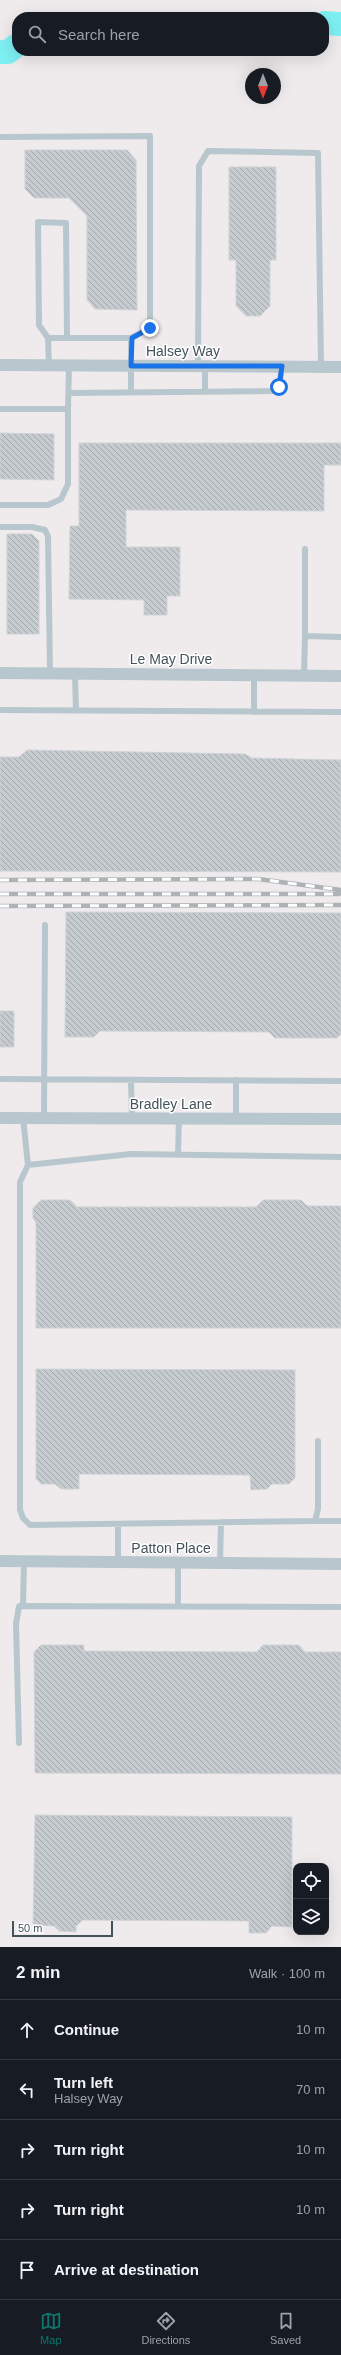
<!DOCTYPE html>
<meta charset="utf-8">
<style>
body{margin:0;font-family:Helvetica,sans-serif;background:#242831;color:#f1f3f6}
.controls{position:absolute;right:12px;bottom:12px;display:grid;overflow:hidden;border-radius:8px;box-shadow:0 4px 16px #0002}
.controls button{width:36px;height:36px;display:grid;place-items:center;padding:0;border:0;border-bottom:1px solid #363941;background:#171b24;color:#f1f3f6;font:20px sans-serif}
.compass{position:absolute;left:245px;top:68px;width:36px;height:36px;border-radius:50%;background:#171b24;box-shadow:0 4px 16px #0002;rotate:180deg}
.scale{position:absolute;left:12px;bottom:10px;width:101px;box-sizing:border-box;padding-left:4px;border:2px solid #43535a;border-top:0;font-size:11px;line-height:14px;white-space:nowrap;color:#43535a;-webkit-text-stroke:3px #fff;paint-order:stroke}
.stop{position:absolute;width:12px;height:12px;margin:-9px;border:3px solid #1a73e8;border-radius:50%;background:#fff}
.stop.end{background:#1a73e8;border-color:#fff;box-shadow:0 1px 4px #0008}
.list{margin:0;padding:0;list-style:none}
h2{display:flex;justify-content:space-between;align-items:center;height:52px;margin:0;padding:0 16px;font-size:17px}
h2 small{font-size:13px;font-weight:400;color:#9ea1a6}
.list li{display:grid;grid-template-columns:26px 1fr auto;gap:12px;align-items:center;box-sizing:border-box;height:60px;padding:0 16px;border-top:1px solid #363941}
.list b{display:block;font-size:15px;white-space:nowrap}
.list p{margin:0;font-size:13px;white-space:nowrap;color:#9ea1a6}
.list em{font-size:13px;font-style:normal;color:#9ea1a6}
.icon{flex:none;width:22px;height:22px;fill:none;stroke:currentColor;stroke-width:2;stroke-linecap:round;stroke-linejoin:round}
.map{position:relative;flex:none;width:341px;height:1947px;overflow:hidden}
.search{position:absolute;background:#171b24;box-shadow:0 4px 16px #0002;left:12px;right:12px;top:12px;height:44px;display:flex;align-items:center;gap:10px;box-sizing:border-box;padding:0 14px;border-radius:16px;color:#9ea1a6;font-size:15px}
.sheet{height:352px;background:#171b24}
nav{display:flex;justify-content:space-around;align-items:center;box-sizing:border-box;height:56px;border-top:1px solid #363941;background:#171b24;font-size:11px;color:#9ea1a6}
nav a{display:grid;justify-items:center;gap:2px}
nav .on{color:#0f766e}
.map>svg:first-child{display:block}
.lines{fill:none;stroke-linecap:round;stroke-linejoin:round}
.river{stroke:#7eeff2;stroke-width:24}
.building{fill:url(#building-back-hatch);stroke:#cfd3d8}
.service{stroke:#b8c7cd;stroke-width:6}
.minor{stroke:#b8c7cd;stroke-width:12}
.rail-casing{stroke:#adb2b7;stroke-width:4.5}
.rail{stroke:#fff;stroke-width:3;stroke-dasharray:9;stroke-linecap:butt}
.route{stroke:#1a73e8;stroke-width:5}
.labels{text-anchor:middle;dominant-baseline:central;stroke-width:3;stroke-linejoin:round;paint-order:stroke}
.street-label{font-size:14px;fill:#43535a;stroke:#fff}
</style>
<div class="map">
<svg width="341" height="1947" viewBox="0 0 341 1947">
<defs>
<pattern id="building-back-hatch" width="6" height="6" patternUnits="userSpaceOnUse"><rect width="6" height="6" fill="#c5cbcf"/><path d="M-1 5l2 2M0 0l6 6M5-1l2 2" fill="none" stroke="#a2a7ab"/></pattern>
</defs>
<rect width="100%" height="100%" fill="#efebec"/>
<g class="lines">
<path class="river" d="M 324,23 L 341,24
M 0,52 L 8,52 L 17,45"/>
</g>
<path class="building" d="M 25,150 L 127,150 L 136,160 L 137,310 L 95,309 L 87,300 L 87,216 L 69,198 L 34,198 L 25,189 Z
M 229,167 L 276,167 L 276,260 L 270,260 L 270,306 L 260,316 L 246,316 L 236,306 L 236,260 L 229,260 Z
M 0,433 L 54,434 L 54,480 L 0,479 Z
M 79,443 L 341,443 L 341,465 L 324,465 L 324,511 L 126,510 L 126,547 L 180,547 L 180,596 L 167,596 L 167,615 L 144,615 L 144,600 L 69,599 L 70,526 L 79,526 Z
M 7,534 L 32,534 L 39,541 L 39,634 L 7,634 Z
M 27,750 L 245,754 L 252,758 L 341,760 L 341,872 L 0,871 L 0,757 L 19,757 Z
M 66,912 L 341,913 L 341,1034 L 337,1038 L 275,1038 L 269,1032 L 100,1031 L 94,1037 L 65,1037 Z
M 0,1011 L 14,1011 L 14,1047 L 0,1047 Z
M 41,1200 L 70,1200 L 77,1207 L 256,1207 L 263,1200 L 301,1200 L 307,1206 L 341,1206 L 341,1328 L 36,1328 L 36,1223 L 33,1218 L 33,1208 Z
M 36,1369 L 295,1370 L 295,1478 L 289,1484 L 272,1484 L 267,1489 L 251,1490 L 250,1475 L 79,1474 L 79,1489 L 61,1489 L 55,1484 L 41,1484 L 36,1479 Z
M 41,1645 L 84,1645 L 84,1651 L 257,1652 L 263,1645 L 299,1645 L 305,1652 L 341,1652 L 341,1774 L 35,1773 L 34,1652 Z
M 35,1815 L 292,1817 L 292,1927 L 272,1926 L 266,1933 L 249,1933 L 249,1921 L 83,1920 L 76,1926 L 76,1932 L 59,1931 L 54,1926 L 33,1925 Z"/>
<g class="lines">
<path class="service" d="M 0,137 L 150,136 L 150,328 L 131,338 L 131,392
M 48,338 L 131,338
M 49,366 L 48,338 L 39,325 L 38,222 L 66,223 L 67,338
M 198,366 L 199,166 L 208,151 L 318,153 L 321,367
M 205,366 L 205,391
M 69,393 L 273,391 L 279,387 L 282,366
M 0,409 L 68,409 L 69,366
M 0,505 L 48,505 L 61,499 L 68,484 L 68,409
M 0,527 L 32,527 L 45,530 L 48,536 L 50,674
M 305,549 L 305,636 L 341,637
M 75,674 L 76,710
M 254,675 L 254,712
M 304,675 L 305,636
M 0,710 L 341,712
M 0,1079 L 341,1081
M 131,1080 L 132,1119
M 23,1118 L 28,1165
M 44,1118 L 45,925
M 236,1119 L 236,1080
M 178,1155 L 179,1119
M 318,1441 L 318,1509 L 315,1521 L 30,1525 L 23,1518 L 20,1510 L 20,1182 L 28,1165 L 131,1154 L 341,1157
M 315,1521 L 341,1521
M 118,1562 L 118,1524
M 178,1563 L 178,1606
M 220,1563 L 221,1522
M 23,1605 L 24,1562
M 19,1743 L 16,1624 L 19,1606 L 341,1607"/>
<path class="minor" d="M 0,365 L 341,367
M 0,673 L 341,676
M 0,1118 L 341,1119
M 0,1561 L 341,1564"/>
<defs>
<path id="rail" d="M 0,880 L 258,879 L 341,890
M 0,894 L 339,894
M 0,906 L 341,905"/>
</defs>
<use href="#rail" class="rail-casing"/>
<use href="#rail" class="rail"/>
</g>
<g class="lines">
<path class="route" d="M 150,328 L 132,338 L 131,366 L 282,366 L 279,387"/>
</g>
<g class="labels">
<g class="street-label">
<text x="183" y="351">Halsey Way</text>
<text x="171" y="659">Le May Drive</text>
<text x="171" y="1104">Bradley Lane</text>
<text x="171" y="1548">Patton Place</text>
</g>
</g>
</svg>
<div class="controls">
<button><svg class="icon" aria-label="locate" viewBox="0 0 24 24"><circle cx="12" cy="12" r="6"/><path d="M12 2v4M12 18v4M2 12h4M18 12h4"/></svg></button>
<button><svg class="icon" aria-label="layers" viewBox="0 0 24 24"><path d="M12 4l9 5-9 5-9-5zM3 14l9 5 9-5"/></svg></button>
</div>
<svg class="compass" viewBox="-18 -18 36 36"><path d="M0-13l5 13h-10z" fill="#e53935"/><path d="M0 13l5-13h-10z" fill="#9ea1a6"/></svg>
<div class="scale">50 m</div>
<div class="stop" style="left:279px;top:387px"></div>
<div class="stop end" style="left:150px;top:328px"></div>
<div class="search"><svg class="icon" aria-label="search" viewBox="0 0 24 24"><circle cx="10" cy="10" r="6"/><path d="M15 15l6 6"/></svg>Search here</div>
</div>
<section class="sheet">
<h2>2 min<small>Walk · 100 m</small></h2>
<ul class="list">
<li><svg class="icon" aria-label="ahead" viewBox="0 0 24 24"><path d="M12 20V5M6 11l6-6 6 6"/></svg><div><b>Continue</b></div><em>10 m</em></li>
<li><svg class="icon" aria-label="left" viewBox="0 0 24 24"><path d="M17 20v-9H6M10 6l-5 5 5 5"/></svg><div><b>Turn left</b><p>Halsey Way</p></div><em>70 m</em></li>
<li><svg class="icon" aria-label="right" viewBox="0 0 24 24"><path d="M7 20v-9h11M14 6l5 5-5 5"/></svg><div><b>Turn right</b></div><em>10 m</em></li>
<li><svg class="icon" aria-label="right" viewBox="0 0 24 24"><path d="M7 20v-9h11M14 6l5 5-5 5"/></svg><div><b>Turn right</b></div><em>10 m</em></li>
<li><svg class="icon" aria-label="arrive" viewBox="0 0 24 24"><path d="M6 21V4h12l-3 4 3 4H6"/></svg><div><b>Arrive at destination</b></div></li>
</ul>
</section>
<nav>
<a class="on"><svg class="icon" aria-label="map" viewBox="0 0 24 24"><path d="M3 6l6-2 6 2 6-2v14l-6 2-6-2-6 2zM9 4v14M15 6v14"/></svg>Map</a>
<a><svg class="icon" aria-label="directions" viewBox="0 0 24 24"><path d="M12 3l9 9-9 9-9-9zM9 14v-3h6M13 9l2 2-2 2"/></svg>Directions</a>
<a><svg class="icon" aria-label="saved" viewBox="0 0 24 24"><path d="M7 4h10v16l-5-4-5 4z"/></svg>Saved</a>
</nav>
